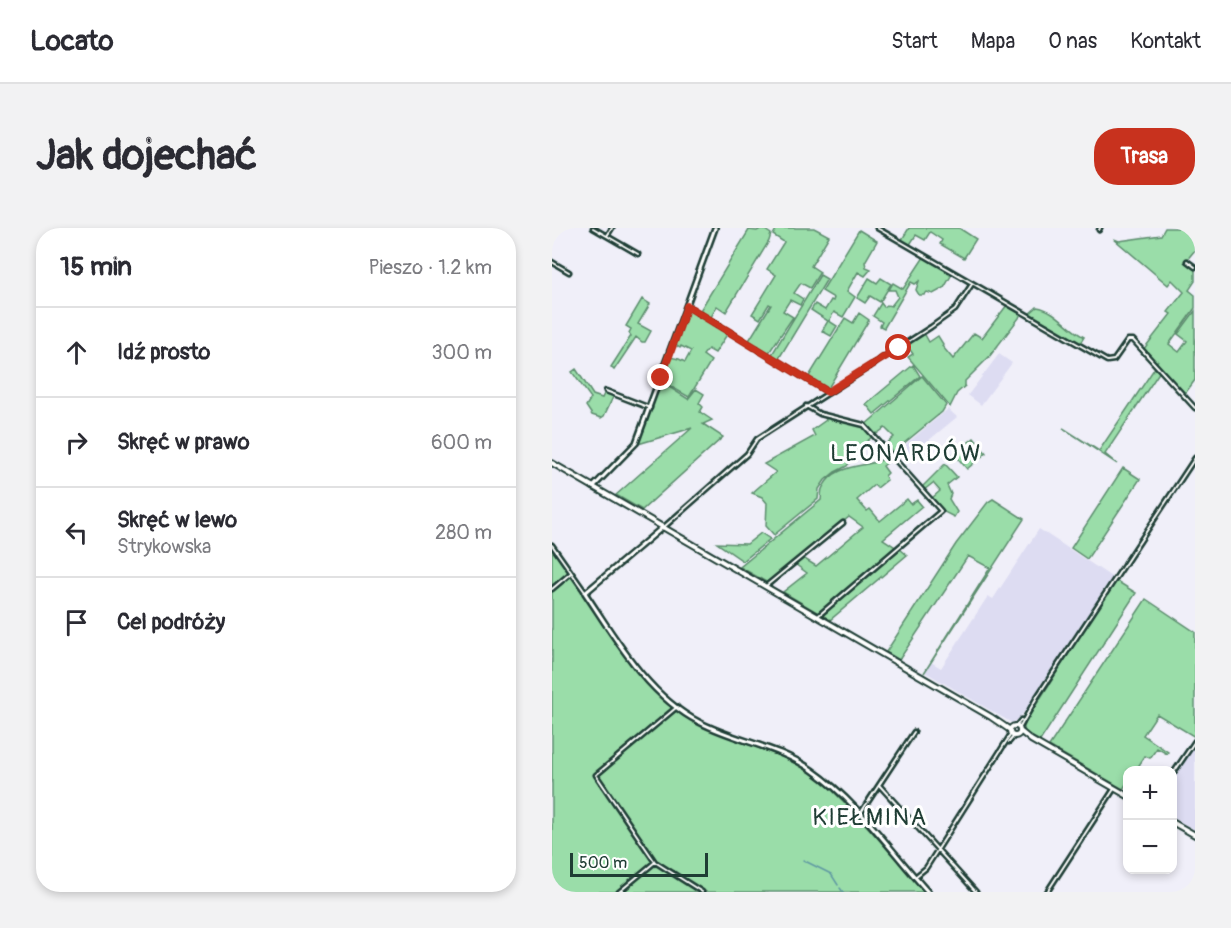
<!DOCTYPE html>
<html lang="pl">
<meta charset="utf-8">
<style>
body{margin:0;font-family:Pangolin,sans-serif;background:#f2f2f3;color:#2b2b33}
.controls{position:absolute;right:18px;bottom:18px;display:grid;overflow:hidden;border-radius:12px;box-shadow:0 3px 9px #0003}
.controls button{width:54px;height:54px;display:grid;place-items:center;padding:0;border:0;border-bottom:2px solid #e1e1e2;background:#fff;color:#2b2b33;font:30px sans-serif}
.scale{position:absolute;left:18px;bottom:15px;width:138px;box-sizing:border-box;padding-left:6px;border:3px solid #1f3d34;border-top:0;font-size:16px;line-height:21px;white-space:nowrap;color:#1f3d34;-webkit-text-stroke:4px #fff;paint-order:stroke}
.stop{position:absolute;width:18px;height:18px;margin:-14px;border:4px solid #c8321e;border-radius:50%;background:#fff}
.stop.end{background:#c8321e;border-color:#fff;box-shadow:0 2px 6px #0008}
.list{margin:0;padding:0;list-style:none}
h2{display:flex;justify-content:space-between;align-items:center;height:78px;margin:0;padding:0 24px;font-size:26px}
h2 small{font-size:20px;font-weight:400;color:#7c7c81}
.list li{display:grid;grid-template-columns:39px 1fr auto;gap:18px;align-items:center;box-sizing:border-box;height:90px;padding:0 24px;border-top:2px solid #e1e1e2}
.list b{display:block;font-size:22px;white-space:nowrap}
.list p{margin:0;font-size:20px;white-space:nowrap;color:#7c7c81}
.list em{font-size:20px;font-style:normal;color:#7c7c81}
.icon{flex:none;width:33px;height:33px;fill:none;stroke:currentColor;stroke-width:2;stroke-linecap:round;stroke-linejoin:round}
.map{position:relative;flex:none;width:643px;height:664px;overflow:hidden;border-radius:24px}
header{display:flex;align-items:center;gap:36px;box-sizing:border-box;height:84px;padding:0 30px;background:#fff;border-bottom:2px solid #e1e1e2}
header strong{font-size:28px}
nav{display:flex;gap:33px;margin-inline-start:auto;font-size:21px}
.intro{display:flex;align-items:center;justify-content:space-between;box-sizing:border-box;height:144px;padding:0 36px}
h1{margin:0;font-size:42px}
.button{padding:15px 27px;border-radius:24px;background:#c8321e;color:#fff;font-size:21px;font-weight:700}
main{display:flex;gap:36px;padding:0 36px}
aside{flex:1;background:#fff;border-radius:24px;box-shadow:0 3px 9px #0003}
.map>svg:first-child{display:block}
.built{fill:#dddcf2}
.green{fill:#9adda9;stroke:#5c8d6e;stroke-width:1.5}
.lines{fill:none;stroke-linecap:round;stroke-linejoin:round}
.stream{stroke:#609aa2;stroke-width:1.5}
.minor-casing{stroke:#1f3d34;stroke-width:7}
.tertiary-casing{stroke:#1f3d34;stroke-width:8}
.secondary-casing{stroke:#1f3d34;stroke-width:8}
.minor{stroke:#fff;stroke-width:2}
.tertiary{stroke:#fff;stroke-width:3}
.secondary{stroke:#fff;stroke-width:4}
.route{stroke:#c8321e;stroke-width:8}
.labels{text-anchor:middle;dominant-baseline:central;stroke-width:6;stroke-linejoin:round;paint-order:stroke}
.quarter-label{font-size:24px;letter-spacing:1.5px;fill:#1f3d34;stroke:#fff}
</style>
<header>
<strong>Locato</strong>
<nav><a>Start</a><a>Mapa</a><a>O nas</a><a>Kontakt</a></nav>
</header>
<div class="intro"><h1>Jak dojechać</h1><a class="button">Trasa</a></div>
<main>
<aside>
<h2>15 min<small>Pieszo · 1.2 km</small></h2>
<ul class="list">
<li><svg class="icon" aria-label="ahead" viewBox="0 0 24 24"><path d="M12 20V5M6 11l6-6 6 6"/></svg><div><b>Idź prosto</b></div><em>300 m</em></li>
<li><svg class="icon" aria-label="right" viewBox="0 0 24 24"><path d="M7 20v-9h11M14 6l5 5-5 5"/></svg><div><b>Skręć w prawo</b></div><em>600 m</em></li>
<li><svg class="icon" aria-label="left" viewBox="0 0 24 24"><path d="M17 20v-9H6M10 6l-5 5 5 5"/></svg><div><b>Skręć w lewo</b><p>Strykowska</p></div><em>280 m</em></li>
<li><svg class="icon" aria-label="arrive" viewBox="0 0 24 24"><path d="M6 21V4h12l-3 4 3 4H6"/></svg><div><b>Cel podróży</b></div></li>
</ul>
</aside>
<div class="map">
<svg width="643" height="664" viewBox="0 0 643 664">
<rect width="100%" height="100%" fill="#f0eff9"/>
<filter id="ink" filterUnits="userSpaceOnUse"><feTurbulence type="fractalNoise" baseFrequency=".0167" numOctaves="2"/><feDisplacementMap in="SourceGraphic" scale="12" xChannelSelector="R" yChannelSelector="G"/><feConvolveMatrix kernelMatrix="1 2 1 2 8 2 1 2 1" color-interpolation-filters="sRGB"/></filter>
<g filter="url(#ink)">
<path class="built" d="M 447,126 L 460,135 L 429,177 L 416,167 Z
M 396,181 L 405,189 L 359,227 L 353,220 L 343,229 L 341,227 Z
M 487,301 L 561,350 L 478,477 L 465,492 L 460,495 L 373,444 L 379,434 L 389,440 L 436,368 L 441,371 Z
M 643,515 L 643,602 L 621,590 L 620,549 Z"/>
<path class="green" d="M 210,0 L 219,6 L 217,13 L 174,84 L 165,78 L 158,91 L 147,84 L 197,2 L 205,3 Z
M 225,0 L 262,0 L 277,8 L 259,38 L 268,44 L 258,60 L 249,55 L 242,65 L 251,71 L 248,77 L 238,72 L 231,83 L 241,89 L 216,126 L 196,114 L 219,77 L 217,76 L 208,91 L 200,86 L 224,47 L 215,41 L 232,14 L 221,7 Z
M 357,0 L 407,0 L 424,11 L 412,30 L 388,16 L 390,12 L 378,4 L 373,12 L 364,7 L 357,18 L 349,13 Z
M 613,0 L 643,0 L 643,22 L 634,33 L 643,40 L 643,53 L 637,62 L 643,67 L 643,80 L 617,116 L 627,124 L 635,113 L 626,106 L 643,83 L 643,152 L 632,167 L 604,136 L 606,132 L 603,135 L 591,122 L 619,86 L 616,84 L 632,64 L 620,52 L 616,57 L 562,11 L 567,13 L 609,7 Z
M 307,2 L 325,13 L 313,34 L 314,39 L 319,41 L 313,48 L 306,44 L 295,63 L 303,69 L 291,89 L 282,84 L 277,93 L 285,98 L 279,108 L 270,103 L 276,93 L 259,82 L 263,76 L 273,82 L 279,72 L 281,73 L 282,70 L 270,63 Z
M 372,29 L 393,41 L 393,43 L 399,48 L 392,60 L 381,66 L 375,64 L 372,67 L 367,67 L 364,62 L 367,53 L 363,56 L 359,54 L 332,100 L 328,98 L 330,94 L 321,88 L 329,75 L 332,79 L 335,77 L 339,78 L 346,69 L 343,62 L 337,62 L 341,55 L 351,61 Z
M 268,47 L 275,51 L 226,132 L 219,128 Z
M 317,50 L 325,55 L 329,50 L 339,56 L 328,74 L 318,68 L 313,75 L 305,70 Z
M 90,71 L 98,76 L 86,96 L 99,103 L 93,114 L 90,114 L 84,109 L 62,142 L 59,139 L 79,108 L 77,105 L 79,101 L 74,98 Z
M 455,77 L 469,85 L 467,90 L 437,129 L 413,153 L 413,158 L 405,165 L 398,179 L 356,129 L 361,126 L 354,116 L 372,105 L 377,114 L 386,108 L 391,116 L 390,118 L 401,131 L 422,105 L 430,110 Z
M 485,79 C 505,82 514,100 532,109 L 527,117 L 476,87 Z
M 137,80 L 176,105 L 163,125 L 156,121 L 151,127 L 159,133 L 137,169 L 109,153 L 118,129 L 127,131 L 133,134 L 139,123 L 129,118 L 128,120 L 122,116 L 135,81 Z
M 307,85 L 317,92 L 275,162 L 256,150 L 293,90 L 301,95 Z
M 361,137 L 368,148 L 322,186 L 314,176 Z
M 604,138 L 608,143 L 553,226 L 565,236 L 511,200 L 547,223 Z
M 24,141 L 41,167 L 50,170 L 53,164 L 62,167 L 52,188 L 49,190 L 40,187 L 34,178 L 39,170 L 20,144 Z
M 370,148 L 394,177 L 390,184 L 340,225 L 333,217 L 342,209 L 333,200 L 323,207 L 313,197 Z
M 109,154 L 136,171 L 144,161 L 152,166 L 147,175 L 151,179 L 148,184 L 160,192 L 151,196 L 171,209 L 90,282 L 64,267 L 140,200 L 86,216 Z
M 272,188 L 312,198 L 321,208 L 307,220 L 295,238 L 283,244 L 273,252 L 267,261 L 266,271 L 222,307 L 214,298 L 215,275 L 210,269 L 200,265 L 224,244 L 212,236 L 263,208 L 260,202 L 274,192 Z
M 422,210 L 434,225 L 415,241 L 404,228 L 401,230 L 399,228 Z
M 339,228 L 340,230 L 331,238 L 336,245 L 333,248 L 335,252 L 325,260 L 322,257 L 305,272 L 315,283 L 318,281 L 328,293 L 355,271 L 359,276 L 365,272 L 370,278 L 331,311 L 345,320 L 268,386 L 231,364 L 255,345 L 243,336 L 251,330 L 264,338 L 311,299 L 297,289 L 216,355 L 188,339 L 269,272 C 270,267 268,263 271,259 C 284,233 318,241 339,228 Z
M 393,236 L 405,249 L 395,257 L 399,266 L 397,271 L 405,284 L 402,289 L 392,284 L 380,270 L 388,263 L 381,255 L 372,262 L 370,259 Z
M 571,240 L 588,251 L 535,331 L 519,320 Z
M 441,271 L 472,291 L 372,445 L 438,340 L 416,328 L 347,432 L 334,424 L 404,316 L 436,274 Z
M 209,305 L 218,311 L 191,333 L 165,315 L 195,316 Z
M 0,319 C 38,372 72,441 125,481 C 161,509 213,518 253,540 C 268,548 279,561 291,573 C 320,602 346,634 374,664 L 0,664 Z
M 348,321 L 355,327 L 278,392 L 270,387 Z
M 563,352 L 584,365 L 488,513 L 473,505 L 472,499 L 474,493 Z
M 594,371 L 643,404 L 643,509 L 605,486 L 591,507 L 616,524 L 615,526 L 605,520 L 598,530 L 593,528 L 584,542 L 576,542 L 575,555 L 571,561 L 497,518 Z"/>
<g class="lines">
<path class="stream" d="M 251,632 L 279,646 L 286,657
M 288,660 L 291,664"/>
<defs>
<path id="minor" d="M 41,0 L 86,26
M 325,0 L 555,133 L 562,132 L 576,112 L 581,112 L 643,180
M 547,2 L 548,0
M 0,6 L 4,0
M 55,8 L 60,0
M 635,33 L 643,39
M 0,34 L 17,44
M 135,78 L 276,164
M 54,163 L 98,180
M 254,178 L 268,186 L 312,197 L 389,283 L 266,388
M 112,299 L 195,226 L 205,211 L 379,99 L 403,82 L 420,56
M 0,317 L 33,364
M 214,358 L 291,295
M 0,361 L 19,345
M 125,479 L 44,547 L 103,634 L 150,664
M 464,498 L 469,492
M 467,501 L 485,469 L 643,230
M 457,514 L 462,508
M 620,547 L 643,513
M 327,557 L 362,504
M 308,586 L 327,557 L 424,664
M 363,649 L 374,640 L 459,506
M 67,664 L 103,634
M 495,664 L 562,561"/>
<path id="tertiary" d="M 41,259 L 84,215 L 163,0
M 111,299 L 33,365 C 64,411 95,467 147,494 C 183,513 226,518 260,542 C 306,574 339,623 376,664"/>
<path id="secondary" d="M 0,235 L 439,489 L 458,502
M458 503a5 5 0 1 1 10 0a5 5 0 1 1-10 0Z
M 468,503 L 479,512 L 576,568
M 620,594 L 643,607"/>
</defs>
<use href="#minor" class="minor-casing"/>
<use href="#tertiary" class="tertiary-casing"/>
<use href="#secondary" class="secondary-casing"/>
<use href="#minor" class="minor"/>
<use href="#tertiary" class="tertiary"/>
<use href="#secondary" class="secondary"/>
</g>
</g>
<g class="lines" filter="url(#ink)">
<path class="route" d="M 109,150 L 135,78 L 276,164 L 347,120"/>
</g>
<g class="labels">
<g class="quarter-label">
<text x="354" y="225">LEONARDÓW</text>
<text x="318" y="589">KIEŁMINA</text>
</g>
</g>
</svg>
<div class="controls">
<button>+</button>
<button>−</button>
</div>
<div class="scale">500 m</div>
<div class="stop" style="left:347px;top:120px"></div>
<div class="stop end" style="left:109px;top:150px"></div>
</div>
</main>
